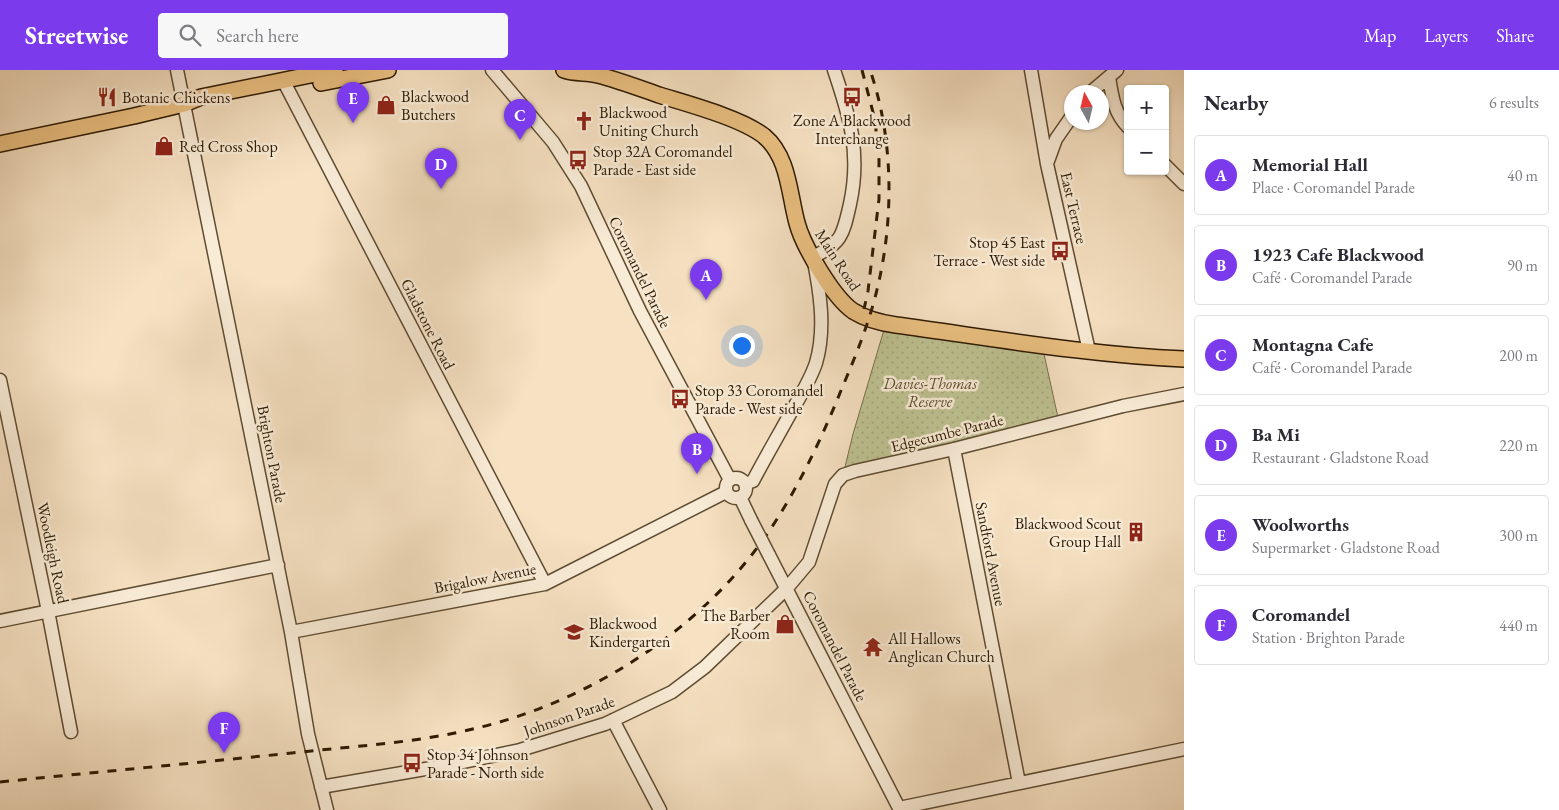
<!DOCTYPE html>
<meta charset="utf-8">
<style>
body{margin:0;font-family:"EB Garamond",serif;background:#f7f7f7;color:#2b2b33}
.controls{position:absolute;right:15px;top:15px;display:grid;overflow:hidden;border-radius:5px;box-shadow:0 1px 4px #0004}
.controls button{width:45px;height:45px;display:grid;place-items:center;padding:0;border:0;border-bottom:1px solid #e1e1e2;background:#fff;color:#2b2b33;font:25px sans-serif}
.compass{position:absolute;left:1064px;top:15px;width:45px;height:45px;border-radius:50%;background:#fff;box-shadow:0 1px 4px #0004;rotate:352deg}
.you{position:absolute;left:741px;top:275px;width:18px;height:18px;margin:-12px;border:4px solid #fff;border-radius:50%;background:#1a73e8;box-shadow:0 0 0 8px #1a73e833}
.badge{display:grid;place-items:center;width:32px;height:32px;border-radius:50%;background:#7c3aed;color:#fff;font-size:16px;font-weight:700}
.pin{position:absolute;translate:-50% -41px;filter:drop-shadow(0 1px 2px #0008)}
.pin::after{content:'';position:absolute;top:26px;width:18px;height:15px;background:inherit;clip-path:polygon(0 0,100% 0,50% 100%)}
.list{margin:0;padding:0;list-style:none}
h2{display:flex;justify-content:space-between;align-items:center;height:65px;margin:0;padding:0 20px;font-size:21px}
h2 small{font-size:16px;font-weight:400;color:#7c7c81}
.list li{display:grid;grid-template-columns:32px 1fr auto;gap:15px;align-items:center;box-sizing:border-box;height:80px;margin:0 10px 10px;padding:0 10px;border:1px solid #e1e1e2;border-radius:5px}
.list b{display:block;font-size:19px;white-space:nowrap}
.list p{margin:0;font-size:16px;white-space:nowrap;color:#7c7c81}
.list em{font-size:16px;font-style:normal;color:#7c7c81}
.icon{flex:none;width:28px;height:28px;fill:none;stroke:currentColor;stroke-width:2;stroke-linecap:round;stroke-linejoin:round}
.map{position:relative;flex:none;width:1184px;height:740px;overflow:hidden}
header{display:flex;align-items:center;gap:30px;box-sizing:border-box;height:70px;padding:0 25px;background:#7c3aed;color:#fff}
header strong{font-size:24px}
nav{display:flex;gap:28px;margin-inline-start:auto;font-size:18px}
.search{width:350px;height:45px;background:#f7f7f7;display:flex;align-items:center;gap:12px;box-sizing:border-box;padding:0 18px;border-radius:5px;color:#7c7c81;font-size:19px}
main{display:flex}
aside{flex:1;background:#fff}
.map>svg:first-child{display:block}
.green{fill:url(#green-dots);stroke:#766e4a}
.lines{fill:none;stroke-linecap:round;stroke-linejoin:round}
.minor-casing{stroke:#5f4c32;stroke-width:15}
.major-casing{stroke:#2d1a02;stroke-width:18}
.minor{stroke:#f9ecd7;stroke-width:12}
.major{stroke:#ebc081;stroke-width:15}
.rail{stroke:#2d1a02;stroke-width:3;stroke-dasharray:9 9;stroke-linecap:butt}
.minor-bridge-casing{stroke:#5f4c32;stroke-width:15;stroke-linecap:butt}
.minor-bridge{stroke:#f9ecd7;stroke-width:12}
.labels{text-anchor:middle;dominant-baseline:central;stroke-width:5;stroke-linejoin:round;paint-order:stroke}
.poi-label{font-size:16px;fill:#2d1a02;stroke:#f9ecd7;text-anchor:start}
.street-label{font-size:16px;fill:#2d1a02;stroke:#f9ecd7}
.park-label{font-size:16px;font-style:italic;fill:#584c2d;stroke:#f9ecd7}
</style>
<header>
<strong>Streetwise</strong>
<div class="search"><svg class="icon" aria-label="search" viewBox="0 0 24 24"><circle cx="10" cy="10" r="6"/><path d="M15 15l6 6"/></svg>Search here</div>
<nav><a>Map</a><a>Layers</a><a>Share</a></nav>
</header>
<main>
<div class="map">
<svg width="1184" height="740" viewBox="0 0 1184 740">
<defs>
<pattern id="green-dots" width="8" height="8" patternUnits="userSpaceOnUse" patternTransform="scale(1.25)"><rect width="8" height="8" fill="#bec292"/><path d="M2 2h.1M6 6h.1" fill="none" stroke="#a4a67c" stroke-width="1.8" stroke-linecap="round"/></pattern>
</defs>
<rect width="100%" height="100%" fill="#f6e1c2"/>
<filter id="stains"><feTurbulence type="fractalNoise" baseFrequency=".004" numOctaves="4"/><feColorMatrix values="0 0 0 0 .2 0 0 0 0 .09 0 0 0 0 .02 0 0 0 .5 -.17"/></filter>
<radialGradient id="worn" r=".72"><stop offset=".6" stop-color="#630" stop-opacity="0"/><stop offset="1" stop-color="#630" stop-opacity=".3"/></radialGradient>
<path class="green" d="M 886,253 L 1042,275 L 1059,352 L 843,405 L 853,364 Z"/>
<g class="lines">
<defs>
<path id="minor" d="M 177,0 L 291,562 L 308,664 L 327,740
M 492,0 L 553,72 L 581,116 L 640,241 L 730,410
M 1031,0 L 1047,94 L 1089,281
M 1109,7 C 1112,26 1114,43 1128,57
M 283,10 L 545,514
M 1091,22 L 1117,0
M 1048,91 L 1056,69 L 1072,46
M 1165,95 L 1184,114
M 0,310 L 48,541 L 71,662
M 954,379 L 1019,713
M726 418a10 10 0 1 1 20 0a10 10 0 1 1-20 0Z
M 745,414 L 753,411 C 765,388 778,366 790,344 C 799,328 810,311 816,293 C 826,259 820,221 813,187 C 842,173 843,165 850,134 C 861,84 850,47 834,0
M 740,427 L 751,450
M 769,485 L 900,740
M 0,551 L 278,495
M 291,562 L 545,514 L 726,422
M 613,650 L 660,740
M 321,717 L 454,694 L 520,680 L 605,654 L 672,622 L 705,597 L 787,518 L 809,492 L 835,414 L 843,405 L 855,401 L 954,379 L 1123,336 L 1184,324
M 899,738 L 1184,679"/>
<path id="major" d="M 564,0 C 575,4 587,2 598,5 C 618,10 639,18 659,25 C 688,34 741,48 764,66 C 789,87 789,124 797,153 C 803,176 833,227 853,241 C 866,249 881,253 896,255 C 992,268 1088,285 1184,289
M 321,13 L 388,0
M 0,74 L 134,46 L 184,34 L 201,27 L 335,0"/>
</defs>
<use href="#minor" class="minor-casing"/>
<use href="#major" class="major-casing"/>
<use href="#minor" class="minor"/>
<use href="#major" class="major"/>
<path class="rail" d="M 862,0 L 875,50 L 879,90 L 879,129 L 868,221 L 864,239
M 0,712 C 97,702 195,693 292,683 C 354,676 417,673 477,658 C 595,630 712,553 777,449 C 803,408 824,363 842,318 C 857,283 871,248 879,211 C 894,144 893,66 870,0"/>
<defs>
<path id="minor-bridge" d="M 751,450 L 769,485"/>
</defs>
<use href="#minor-bridge" class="minor-bridge-casing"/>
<use href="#minor-bridge" class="minor-bridge"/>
</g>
<defs>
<symbol id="restaurant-bare" viewBox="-9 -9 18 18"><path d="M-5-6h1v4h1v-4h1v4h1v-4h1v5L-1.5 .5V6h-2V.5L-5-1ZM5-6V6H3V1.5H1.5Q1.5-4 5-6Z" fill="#8f2418" stroke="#f9ecd7" stroke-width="2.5" paint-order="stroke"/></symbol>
<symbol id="bus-bare" viewBox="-9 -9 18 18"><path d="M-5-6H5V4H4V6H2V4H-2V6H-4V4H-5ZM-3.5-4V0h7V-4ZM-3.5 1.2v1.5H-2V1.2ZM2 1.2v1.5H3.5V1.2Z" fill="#8f2418" stroke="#f9ecd7" stroke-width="2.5" paint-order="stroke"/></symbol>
<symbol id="shop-bare" viewBox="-9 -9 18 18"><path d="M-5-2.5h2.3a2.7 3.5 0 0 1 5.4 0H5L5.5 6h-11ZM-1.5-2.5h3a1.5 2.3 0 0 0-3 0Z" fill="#8f2418" stroke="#f9ecd7" stroke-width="2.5" paint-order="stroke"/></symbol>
<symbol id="church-bare" viewBox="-9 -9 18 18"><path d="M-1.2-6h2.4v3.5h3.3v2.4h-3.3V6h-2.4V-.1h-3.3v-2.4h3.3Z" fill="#8f2418" stroke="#f9ecd7" stroke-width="2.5" paint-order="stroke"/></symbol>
<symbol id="building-bare" viewBox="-9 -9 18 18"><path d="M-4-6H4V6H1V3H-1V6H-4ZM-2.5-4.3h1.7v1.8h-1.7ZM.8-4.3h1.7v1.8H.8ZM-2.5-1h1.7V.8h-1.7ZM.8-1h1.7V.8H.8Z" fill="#8f2418" stroke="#f9ecd7" stroke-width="2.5" paint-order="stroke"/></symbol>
<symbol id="school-bare" viewBox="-9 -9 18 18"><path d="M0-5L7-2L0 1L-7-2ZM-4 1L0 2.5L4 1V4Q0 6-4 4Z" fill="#8f2418" stroke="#f9ecd7" stroke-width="2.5" paint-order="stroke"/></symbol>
<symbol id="temple-bare" viewBox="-9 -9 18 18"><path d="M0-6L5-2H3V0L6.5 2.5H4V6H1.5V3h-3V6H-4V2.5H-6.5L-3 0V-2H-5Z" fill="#8f2418" stroke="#f9ecd7" stroke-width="2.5" paint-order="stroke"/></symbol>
</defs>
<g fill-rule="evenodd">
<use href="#restaurant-bare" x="93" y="13" width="28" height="28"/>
<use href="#bus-bare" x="838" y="13" width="28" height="28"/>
<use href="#shop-bare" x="372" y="21" width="28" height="28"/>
<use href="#church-bare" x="570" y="37" width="28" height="28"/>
<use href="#shop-bare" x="150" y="62" width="28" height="28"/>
<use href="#bus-bare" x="564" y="76" width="28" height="28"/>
<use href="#bus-bare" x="1046" y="167" width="28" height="28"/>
<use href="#bus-bare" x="666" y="315" width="28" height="28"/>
<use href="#building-bare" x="1122" y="448" width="28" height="28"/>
<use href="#shop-bare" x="771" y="540" width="28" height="28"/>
<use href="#school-bare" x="560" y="548" width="28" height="28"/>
<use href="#temple-bare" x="859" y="563" width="28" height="28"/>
<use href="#bus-bare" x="398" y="679" width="28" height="28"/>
</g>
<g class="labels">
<g class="poi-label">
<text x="401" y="26">Blackwood<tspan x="401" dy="18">Butchers</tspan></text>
<text x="122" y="27">Botanic Chickens</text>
<text x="599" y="42">Blackwood<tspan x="599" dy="18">Uniting Church</tspan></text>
<text x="852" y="50" text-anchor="middle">Zone A Blackwood<tspan x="852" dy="18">Interchange</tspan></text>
<text x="179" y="76">Red Cross Shop</text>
<text x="593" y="81">Stop 32A Coromandel<tspan x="593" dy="18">Parade - East side</tspan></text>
<text x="1045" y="172" text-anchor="end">Stop 45 East<tspan x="1045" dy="18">Terrace - West side</tspan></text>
<text x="695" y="320">Stop 33 Coromandel<tspan x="695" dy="18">Parade - West side</tspan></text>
<text x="1121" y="453" text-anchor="end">Blackwood Scout<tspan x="1121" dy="18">Group Hall</tspan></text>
<text x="770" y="545" text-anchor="end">The Barber<tspan x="770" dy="18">Room</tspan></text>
<text x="589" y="553">Blackwood<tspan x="589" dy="18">Kindergarten</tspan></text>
<text x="888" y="568">All Hallows<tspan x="888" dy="18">Anglican Church</tspan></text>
<text x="427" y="684">Stop 34 Johnson<tspan x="427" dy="18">Parade - North side</tspan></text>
</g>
<g class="street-label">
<text transform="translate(1074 138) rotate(77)">East Terrace</text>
<text transform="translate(838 190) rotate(57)">Main Road</text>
<text transform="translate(640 202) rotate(64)">Coromandel Parade</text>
<text transform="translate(428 254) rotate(63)">Gladstone Road</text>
<text transform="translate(947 363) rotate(-14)">Edgecumbe Parade</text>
<text transform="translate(272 384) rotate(79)">Brighton Parade</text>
<text transform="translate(53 483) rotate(78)">Woodleigh Road</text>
<text transform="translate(991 484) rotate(79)">Sandford Avenue</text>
<text transform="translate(485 508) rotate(-11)">Brigalow Avenue</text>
<text transform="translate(835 576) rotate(63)">Coromandel Parade</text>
<text transform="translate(569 646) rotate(-19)">Johnson Parade</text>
</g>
<g class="park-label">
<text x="930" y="313">Davies-Thomas<tspan x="930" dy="18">Reserve</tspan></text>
</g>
</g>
<rect width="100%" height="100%" filter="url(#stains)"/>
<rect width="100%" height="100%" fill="url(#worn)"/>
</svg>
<div class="controls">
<button>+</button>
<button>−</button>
</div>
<svg class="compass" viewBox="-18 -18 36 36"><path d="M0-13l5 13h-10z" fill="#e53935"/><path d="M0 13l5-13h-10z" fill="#7c7c81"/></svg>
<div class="you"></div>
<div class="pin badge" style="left:706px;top:230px">A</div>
<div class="pin badge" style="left:697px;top:404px">B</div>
<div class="pin badge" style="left:520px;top:70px">C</div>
<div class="pin badge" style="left:441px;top:119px">D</div>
<div class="pin badge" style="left:353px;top:53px">E</div>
<div class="pin badge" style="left:224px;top:683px">F</div>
</div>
<aside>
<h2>Nearby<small>6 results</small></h2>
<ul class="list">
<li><span class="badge">A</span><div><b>Memorial Hall</b><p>Place · Coromandel Parade</p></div><em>40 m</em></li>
<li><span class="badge">B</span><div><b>1923 Cafe Blackwood</b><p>Café · Coromandel Parade</p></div><em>90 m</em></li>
<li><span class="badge">C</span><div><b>Montagna Cafe</b><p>Café · Coromandel Parade</p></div><em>200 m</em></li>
<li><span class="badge">D</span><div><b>Ba Mi</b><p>Restaurant · Gladstone Road</p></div><em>220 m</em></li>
<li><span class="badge">E</span><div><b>Woolworths</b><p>Supermarket · Gladstone Road</p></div><em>300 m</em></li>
<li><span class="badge">F</span><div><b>Coromandel</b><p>Station · Brighton Parade</p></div><em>440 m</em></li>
</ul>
</aside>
</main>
